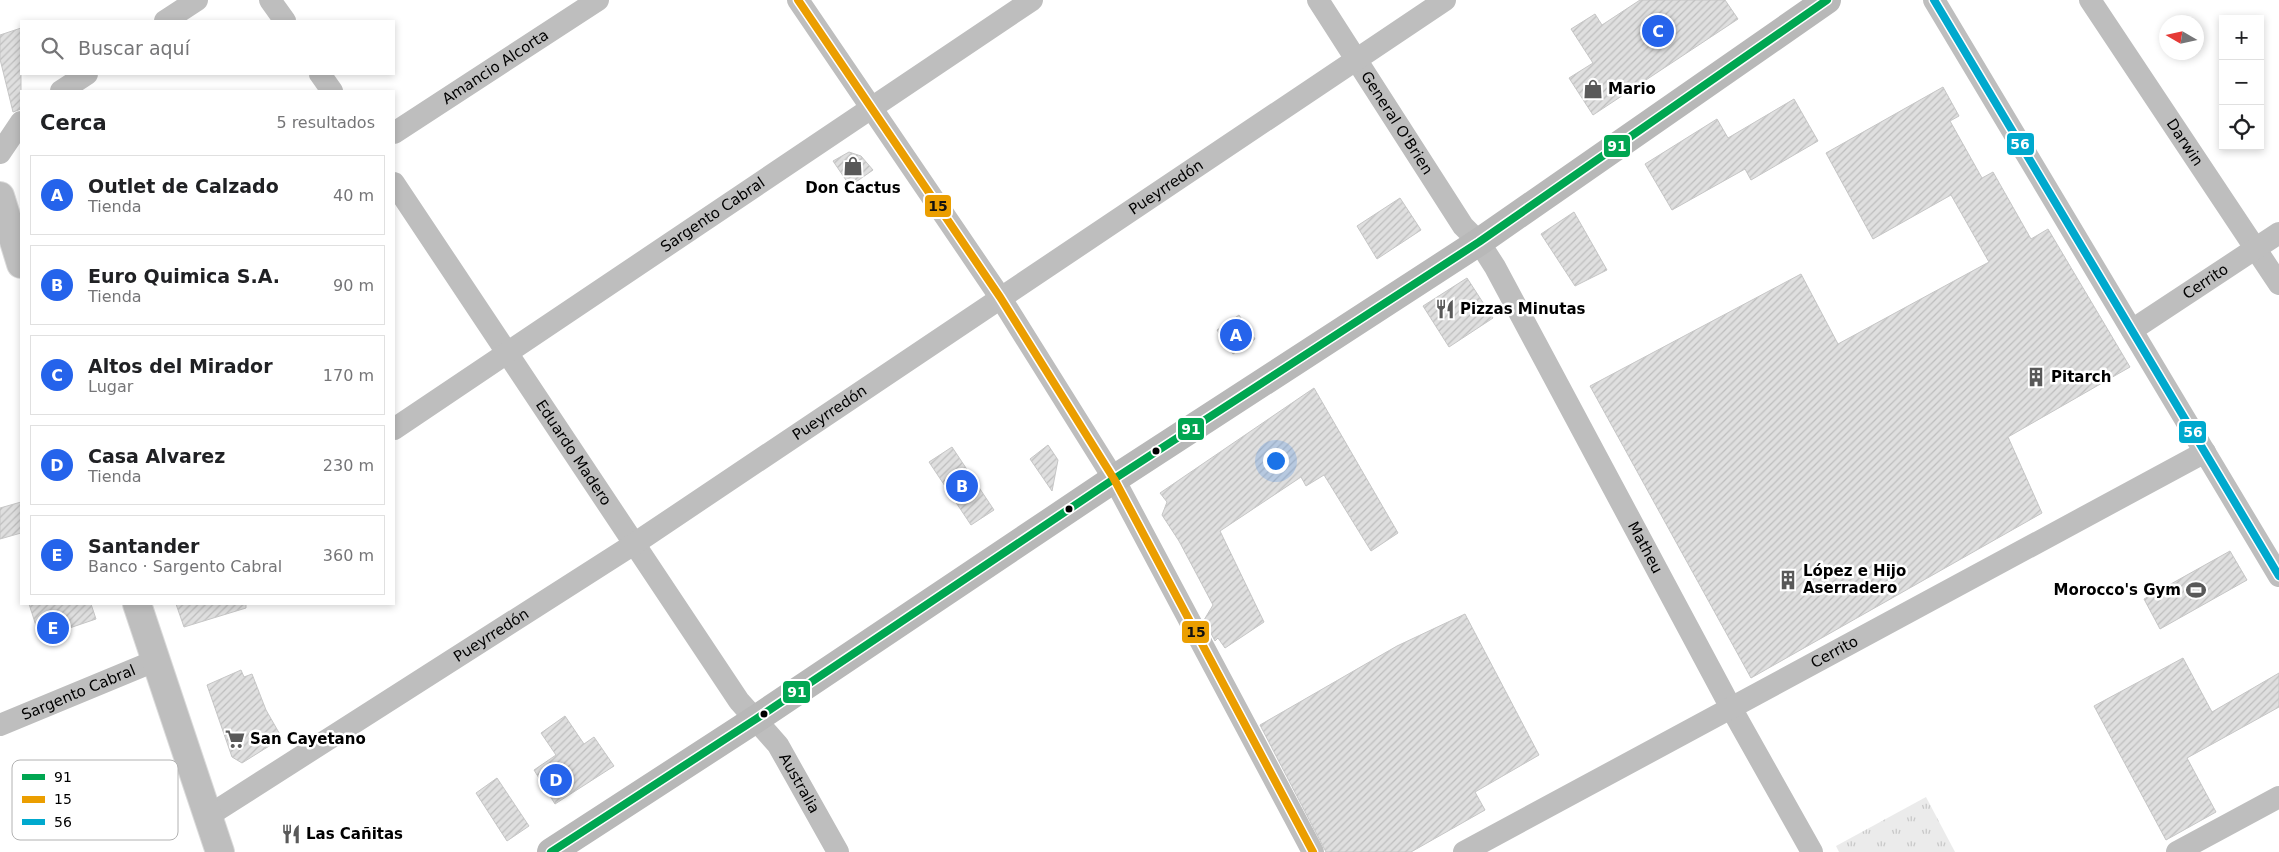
<!DOCTYPE html>
<html lang="es">
<meta charset="utf-8">
<style>
body{margin:0;font-family:"DejaVu Sans",sans-serif;background:#f2f2f2;color:#202124}
.controls{position:absolute;right:15px;top:15px;display:grid;overflow:hidden;border-radius:0px;box-shadow:0 2px 8px #0003}
.controls button{width:45px;height:45px;display:grid;place-items:center;padding:0;border:0;border-bottom:1px solid #e0e0e0;background:#fff;color:#202124;font:25px sans-serif}
.compass{position:absolute;left:2159px;top:15px;width:45px;height:45px;border-radius:50%;background:#fff;box-shadow:0 2px 8px #0003;rotate:279deg}
.you{position:absolute;left:1275px;top:460px;width:18px;height:18px;margin:-12px;border:4px solid #fff;border-radius:50%;background:#1a73e8;box-shadow:0 0 0 8px #1a73e833}
.badge{display:grid;place-items:center;width:32px;height:32px;border-radius:50%;background:#2563eb;color:#fff;font-size:16px;font-weight:700}
.pin{position:absolute;translate:-50% -50%;border:2px solid #fff;box-shadow:0 1px 5px #0006}
.list{margin:0;padding:0;list-style:none}
h2{display:flex;justify-content:space-between;align-items:center;height:65px;margin:0;padding:0 20px;font-size:21px}
h2 small{font-size:16px;font-weight:400;color:#757577}
.list li{display:grid;grid-template-columns:32px 1fr auto;gap:15px;align-items:center;box-sizing:border-box;height:80px;margin:0 10px 10px;padding:0 10px;border:1px solid #e0e0e0;border-radius:0px}
.list b{display:block;font-size:19px;white-space:nowrap}
.list p{margin:0;font-size:16px;white-space:nowrap;color:#757577}
.list em{font-size:16px;font-style:normal;color:#757577}
.icon{flex:none;width:28px;height:28px;fill:none;stroke:currentColor;stroke-width:2;stroke-linecap:round;stroke-linejoin:round}
.map{position:relative;flex:none;width:2279px;height:852px;overflow:hidden}
.search{position:absolute;background:#fff;box-shadow:0 2px 8px #0003;left:20px;top:20px;width:375px;height:55px;display:flex;align-items:center;gap:12px;box-sizing:border-box;padding:0 18px;border-radius:0px;color:#757577;font-size:19px}
.panel{position:absolute;background:#fff;box-shadow:0 2px 8px #0003;left:20px;top:90px;width:375px;height:515px;border-radius:0px}
.map>svg:first-child{display:block}
.grass{fill:url(#grass-tufts)}
.building{fill:url(#building-hatch);stroke:#c6c6c6}
.lines{fill:none;stroke-linecap:round;stroke-linejoin:round}
.trunk-casing{stroke:#dbdbdb;stroke-width:30}
.minor{stroke:#bebebe;stroke-width:22}
.secondary{stroke:#b8b8b8;stroke-width:28}
.trunk{stroke:#bebebe;stroke-width:28}
.bus-1-casing{stroke:#fff;stroke-width:11}
.bus-2-casing{stroke:#fff;stroke-width:11}
.bus-3-casing{stroke:#fff;stroke-width:11}
.bus-1{stroke:#00a651;stroke-width:8}
.bus-2{stroke:#eb9e00;stroke-width:8}
.bus-3{stroke:#00a9ce;stroke-width:8}
.bus-dot{fill:#000;stroke:#fff;stroke-width:2}
.labels{text-anchor:middle;dominant-baseline:central;stroke-width:5;stroke-linejoin:round;paint-order:stroke}
.street-label{font-size:15px;fill:#000;stroke:#fff}
.poi-label{font-size:15px;font-weight:bold;fill:#000;stroke:#fff;text-anchor:start}
.key{fill:#fff;stroke:#b2b2b2;stroke-width:1}
.key-label{font-size:14px;fill:#000}
.line-badge{stroke:#fff;stroke-width:2}
.badge-label{font-size:14px;text-anchor:middle;font-weight:bold;fill:#fff}
.pale-badge-label{font-size:14px;text-anchor:middle;font-weight:bold;fill:#111}
</style>
<div class="map">
<svg width="2279" height="852" viewBox="0 0 2279 852">
<defs>
<pattern id="grass-tufts" width="24" height="20" patternUnits="userSpaceOnUse" patternTransform="scale(1.25)"><rect width="24" height="20" fill="#ebebeb"/><path d="M3 7l-1-3M5 7V3M7 7l1-3M15 17l-1-3M17 17v-4M19 17l1-3" fill="none" stroke="#c8c8c8"/></pattern>
<pattern id="building-hatch" width="6" height="6" patternUnits="userSpaceOnUse" patternTransform="scale(1.25)"><rect width="6" height="6" fill="#dfdfdf"/><path d="M-1 1l2-2M0 6l6-6M5 7l2-2" fill="none" stroke="#bebebe"/></pattern>
</defs>
<rect width="100%" height="100%" fill="#fff"/>
<path class="grass" d="M 1926,797 L 1955,852 L 1839,852 L 1836,846 Z"/>
<path class="building" d="M 1640,0 L 1725,0 L 1738,19 L 1593,115 L 1569,78 L 1593,63 L 1571,29 L 1595,14 L 1602,25 Z
M 21,28 L 21,109 L 13,112 L 0,59 L 0,35 Z
M 1943,87 L 1959,116 L 1950,121 L 1982,178 L 1993,172 L 2031,239 L 2048,229 L 2130,367 L 2008,437 L 2042,513 L 1751,678 L 1590,386 L 1801,274 L 1838,344 L 1989,262 L 1951,195 L 1873,239 L 1826,153 Z
M 1794,99 L 1818,141 L 1751,180 L 1745,169 L 1672,210 L 1645,164 L 1717,119 L 1728,138 Z
M 849,152 L 861,156 L 873,170 L 850,186 L 833,161 Z
M 1400,198 L 1421,230 L 1377,259 L 1357,226 Z
M 1574,212 L 1607,270 L 1575,286 L 1541,234 Z
M 1467,278 L 1493,318 L 1449,347 L 1423,306 Z
M 1239,315 L 1255,339 L 1233,354 L 1217,330 Z
M 1314,388 L 1398,533 L 1371,551 L 1324,475 L 1306,486 L 1301,477 L 1220,531 L 1264,622 L 1225,648 L 1218,638 L 1215,641 L 1204,620 L 1213,605 L 1179,541 L 1162,515 L 1167,502 L 1160,493 Z
M 1048,445 L 1058,460 L 1052,491 L 1030,459 Z
M 952,447 L 994,510 L 971,525 L 929,462 Z
M 21,502 L 21,533 L 0,539 L 0,508 Z
M 2230,551 L 2247,580 L 2160,629 L 2144,599 Z
M 29,604 L 91,604 L 96,619 L 40,638 Z
M 176,604 L 246,604 L 246,608 L 184,627 Z
M 1465,614 L 1539,755 L 1475,792 L 1485,810 L 1411,852 L 1326,852 L 1260,725 L 1397,646 Z
M 2183,658 L 2212,712 L 2279,673 L 2279,707 L 2187,758 L 2216,812 L 2166,840 L 2094,706 Z
M 241,670 L 244,677 L 252,674 L 266,710 L 282,738 L 242,763 L 232,757 L 207,685 Z
M 565,716 L 584,744 L 594,737 L 614,766 L 555,804 L 534,770 L 556,755 L 541,733 Z
M 497,778 L 529,826 L 507,841 L 476,793 Z"/>
<g class="lines">
<defs>
<path id="trunk" d="M 0,196 L 21,264
M 137,604 L 220,852"/>
</defs>
<use href="#trunk" class="trunk-casing"/>
<g class="minor">
<path d="M 270,0 L 285,21"/>
<path d="M 798,0 L 1000,297 L 1114,479 L 1313,852"/>
<path id="s1" d="M 1318,0 L 1463,226 L 1479,242 L 1495,267 L 1730,706 L 1812,852"/>
<path d="M 1934,0 L 2279,576"/>
<path id="s2" d="M 2090,0 L 2279,284"/>
<path d="M 165,21 L 197,0"/>
<path d="M 320,74 L 332,91"/>
<path d="M 61,91 L 87,74"/>
<path id="s3" d="M 394,133 L 598,0"/>
<path d="M 0,153 L 21,122"/>
<path id="s4" d="M 394,183 L 739,701 L 778,745 L 838,852"/>
<path id="s5" d="M 2132,330 L 2279,233"/>
<path id="s6" d="M 394,429 L 1032,0"/>
<path id="s7" d="M 0,725 L 157,660"/>
<path id="s8" d="M 208,816 L 634,544 L 1445,0"/>
<path id="s9" d="M 1464,852 L 2205,452"/>
<path d="M 2177,852 L 2279,797"/>
</g>
<path class="secondary" d="M 551,852 L 756,719 L 1114,479 L 1479,242 L 1827,0"/>
<use href="#trunk" class="trunk"/>
<defs>
<path id="bus-1" d="M 551,852 L 756,719 L 1114,479 L 1479,242 L 1827,0"/>
<path id="bus-2" d="M 798,0 L 1000,297 L 1114,479 L 1313,852"/>
<path id="bus-3" d="M 1934,0 L 2279,576"/>
</defs>
<use href="#bus-1" class="bus-1-casing"/>
<use href="#bus-2" class="bus-2-casing"/>
<use href="#bus-3" class="bus-3-casing"/>
<use href="#bus-1" class="bus-1"/>
<use href="#bus-2" class="bus-2"/>
<use href="#bus-3" class="bus-3"/>
</g>
<defs>
<symbol id="shop-bare" viewBox="-9 -9 18 18"><path d="M-5-2.5h2.3a2.7 3.5 0 0 1 5.4 0H5L5.5 6h-11ZM-1.5-2.5h3a1.5 2.3 0 0 0-3 0Z" fill="#595959" stroke="#fff" stroke-width="2.5" paint-order="stroke"/></symbol>
<symbol id="restaurant-bare" viewBox="-9 -9 18 18"><path d="M-5-6h1v4h1v-4h1v4h1v-4h1v5L-1.5 .5V6h-2V.5L-5-1ZM5-6V6H3V1.5H1.5Q1.5-4 5-6Z" fill="#595959" stroke="#fff" stroke-width="2.5" paint-order="stroke"/></symbol>
<symbol id="building-bare" viewBox="-9 -9 18 18"><path d="M-4-6H4V6H1V3H-1V6H-4ZM-2.5-4.3h1.7v1.8h-1.7ZM.8-4.3h1.7v1.8H.8ZM-2.5-1h1.7V.8h-1.7ZM.8-1h1.7V.8H.8Z" fill="#595959" stroke="#fff" stroke-width="2.5" paint-order="stroke"/></symbol>
<symbol id="stadium-bare" viewBox="-9 -9 18 18"><path d="M0-5a6.5 5 0 1 0 0 10a6.5 5 0 1 0 0-10ZM-3.5-1.8h7v3.6h-7Z" fill="#595959" stroke="#fff" stroke-width="2.5" paint-order="stroke"/></symbol>
<symbol id="supermarket-bare" viewBox="-9 -9 18 18"><path d="M-6-5.5h2.5l.6 2H6L4.5 2H-2.5L-4.4-4H-6ZM-1.5 3.2a1.3 1.3 0 1 0 .1 0ZM3 3.2a1.3 1.3 0 1 0 .1 0Z" fill="#595959" stroke="#fff" stroke-width="2.5" paint-order="stroke"/></symbol>
</defs>
<g fill-rule="evenodd">
<use href="#shop-bare" x="1579" y="75" width="28" height="28"/>
<use href="#shop-bare" x="839" y="152" width="28" height="28"/>
<use href="#restaurant-bare" x="1431" y="295" width="28" height="28"/>
<use href="#building-bare" x="2022" y="363" width="28" height="28"/>
<use href="#building-bare" x="1774" y="566" width="28" height="28"/>
<use href="#stadium-bare" x="2182" y="576" width="28" height="28"/>
<use href="#supermarket-bare" x="221" y="725" width="28" height="28"/>
<use href="#restaurant-bare" x="277" y="820" width="28" height="28"/>
</g>
<g class="bus-dot">
<circle cx="1156" cy="451" r="4.5"/>
<circle cx="1069" cy="509" r="4.5"/>
<circle cx="764" cy="714" r="4.5"/>
</g>
<g class="labels">
<g class="street-label">
<text stroke="none"><textPath href="#s3" startOffset="121">Amancio Alcorta</textPath></text>
<text stroke="none"><textPath href="#s1" startOffset="146">General O'Brien</textPath></text>
<text stroke="none"><textPath href="#s2" startOffset="171">Darwin</textPath></text>
<text stroke="none"><textPath href="#s8" startOffset="1146">Pueyrredón</textPath></text>
<text stroke="none"><textPath href="#s6" startOffset="384">Sargento Cabral</textPath></text>
<text stroke="none"><textPath href="#s5" startOffset="88">Cerrito</textPath></text>
<text stroke="none"><textPath href="#s8" startOffset="741">Pueyrredón</textPath></text>
<text stroke="none"><textPath href="#s4" startOffset="324">Eduardo Madero</textPath></text>
<text stroke="none"><textPath href="#s1" startOffset="639">Matheu</textPath></text>
<text stroke="none"><textPath href="#s8" startOffset="336">Pueyrredón</textPath></text>
<text stroke="none"><textPath href="#s9" startOffset="421">Cerrito</textPath></text>
<text stroke="none"><textPath href="#s7" startOffset="85">Sargento Cabral</textPath></text>
<text stroke="none"><textPath href="#s4" startOffset="725">Australia</textPath></text>
</g>
<g class="poi-label">
<text x="1608" y="89">Mario</text>
<text x="853" y="188" text-anchor="middle">Don Cactus</text>
<text x="1460" y="309">Pizzas Minutas</text>
<text x="2051" y="377">Pitarch</text>
<text x="1803" y="571">López e Hijo<tspan x="1803" dy="17">Aserradero</tspan></text>
<text x="2181" y="590" text-anchor="end">Morocco's Gym</text>
<text x="250" y="739">San Cayetano</text>
<text x="306" y="834">Las Cañitas</text>
</g>
</g>
<rect x="12" y="760" width="166" height="80" rx="8" class="key"/>
<rect x="22" y="774" width="23" height="6" fill="#00a651"/>
<rect x="22" y="796" width="23" height="7" fill="#eb9e00"/>
<rect x="22" y="819" width="23" height="6" fill="#00a9ce"/>
<g class="key-label">
<text x="54" y="782">91</text>
<text x="54" y="804">15</text>
<text x="54" y="827">56</text>
</g>
<g class="line-badge">
<rect x="2006" y="132" width="29" height="24" rx="5" fill="#00a9ce"/>
<rect x="1603" y="134" width="28" height="24" rx="5" fill="#00a651"/>
<rect x="924" y="194" width="28" height="24" rx="5" fill="#eb9e00"/>
<rect x="1177" y="417" width="28" height="24" rx="5" fill="#00a651"/>
<rect x="2178" y="420" width="29" height="24" rx="5" fill="#00a9ce"/>
<rect x="1181" y="620" width="29" height="24" rx="5" fill="#eb9e00"/>
<rect x="782" y="680" width="29" height="24" rx="5" fill="#00a651"/>
</g>
<g class="badge-label">
<text x="2020" y="149">56</text>
<text x="1617" y="151">91</text>
<text x="1191" y="434">91</text>
<text x="2193" y="437">56</text>
<text x="797" y="697">91</text>
</g>
<g class="pale-badge-label">
<text x="938" y="211">15</text>
<text x="1196" y="637">15</text>
</g>
</svg>
<div class="controls">
<button>+</button>
<button>−</button>
<button><svg class="icon" aria-label="locate" viewBox="0 0 24 24"><circle cx="12" cy="12" r="6"/><path d="M12 2v4M12 18v4M2 12h4M18 12h4"/></svg></button>
</div>
<svg class="compass" viewBox="-18 -18 36 36"><path d="M0-13l5 13h-10z" fill="#e53935"/><path d="M0 13l5-13h-10z" fill="#757577"/></svg>
<div class="you"></div>
<div class="pin badge" style="left:1236px;top:335px">A</div>
<div class="pin badge" style="left:962px;top:486px">B</div>
<div class="pin badge" style="left:1658px;top:31px">C</div>
<div class="pin badge" style="left:556px;top:780px">D</div>
<div class="pin badge" style="left:53px;top:628px">E</div>
<div class="search"><svg class="icon" aria-label="search" viewBox="0 0 24 24"><circle cx="10" cy="10" r="6"/><path d="M15 15l6 6"/></svg>Buscar aquí</div>
<section class="panel">
<h2>Cerca<small>5 resultados</small></h2>
<ul class="list">
<li><span class="badge">A</span><div><b>Outlet de Calzado</b><p>Tienda</p></div><em>40 m</em></li>
<li><span class="badge">B</span><div><b>Euro Quimica S.A.</b><p>Tienda</p></div><em>90 m</em></li>
<li><span class="badge">C</span><div><b>Altos del Mirador</b><p>Lugar</p></div><em>170 m</em></li>
<li><span class="badge">D</span><div><b>Casa Alvarez</b><p>Tienda</p></div><em>230 m</em></li>
<li><span class="badge">E</span><div><b>Santander</b><p>Banco · Sargento Cabral</p></div><em>360 m</em></li>
</ul>
</section>
</div>
